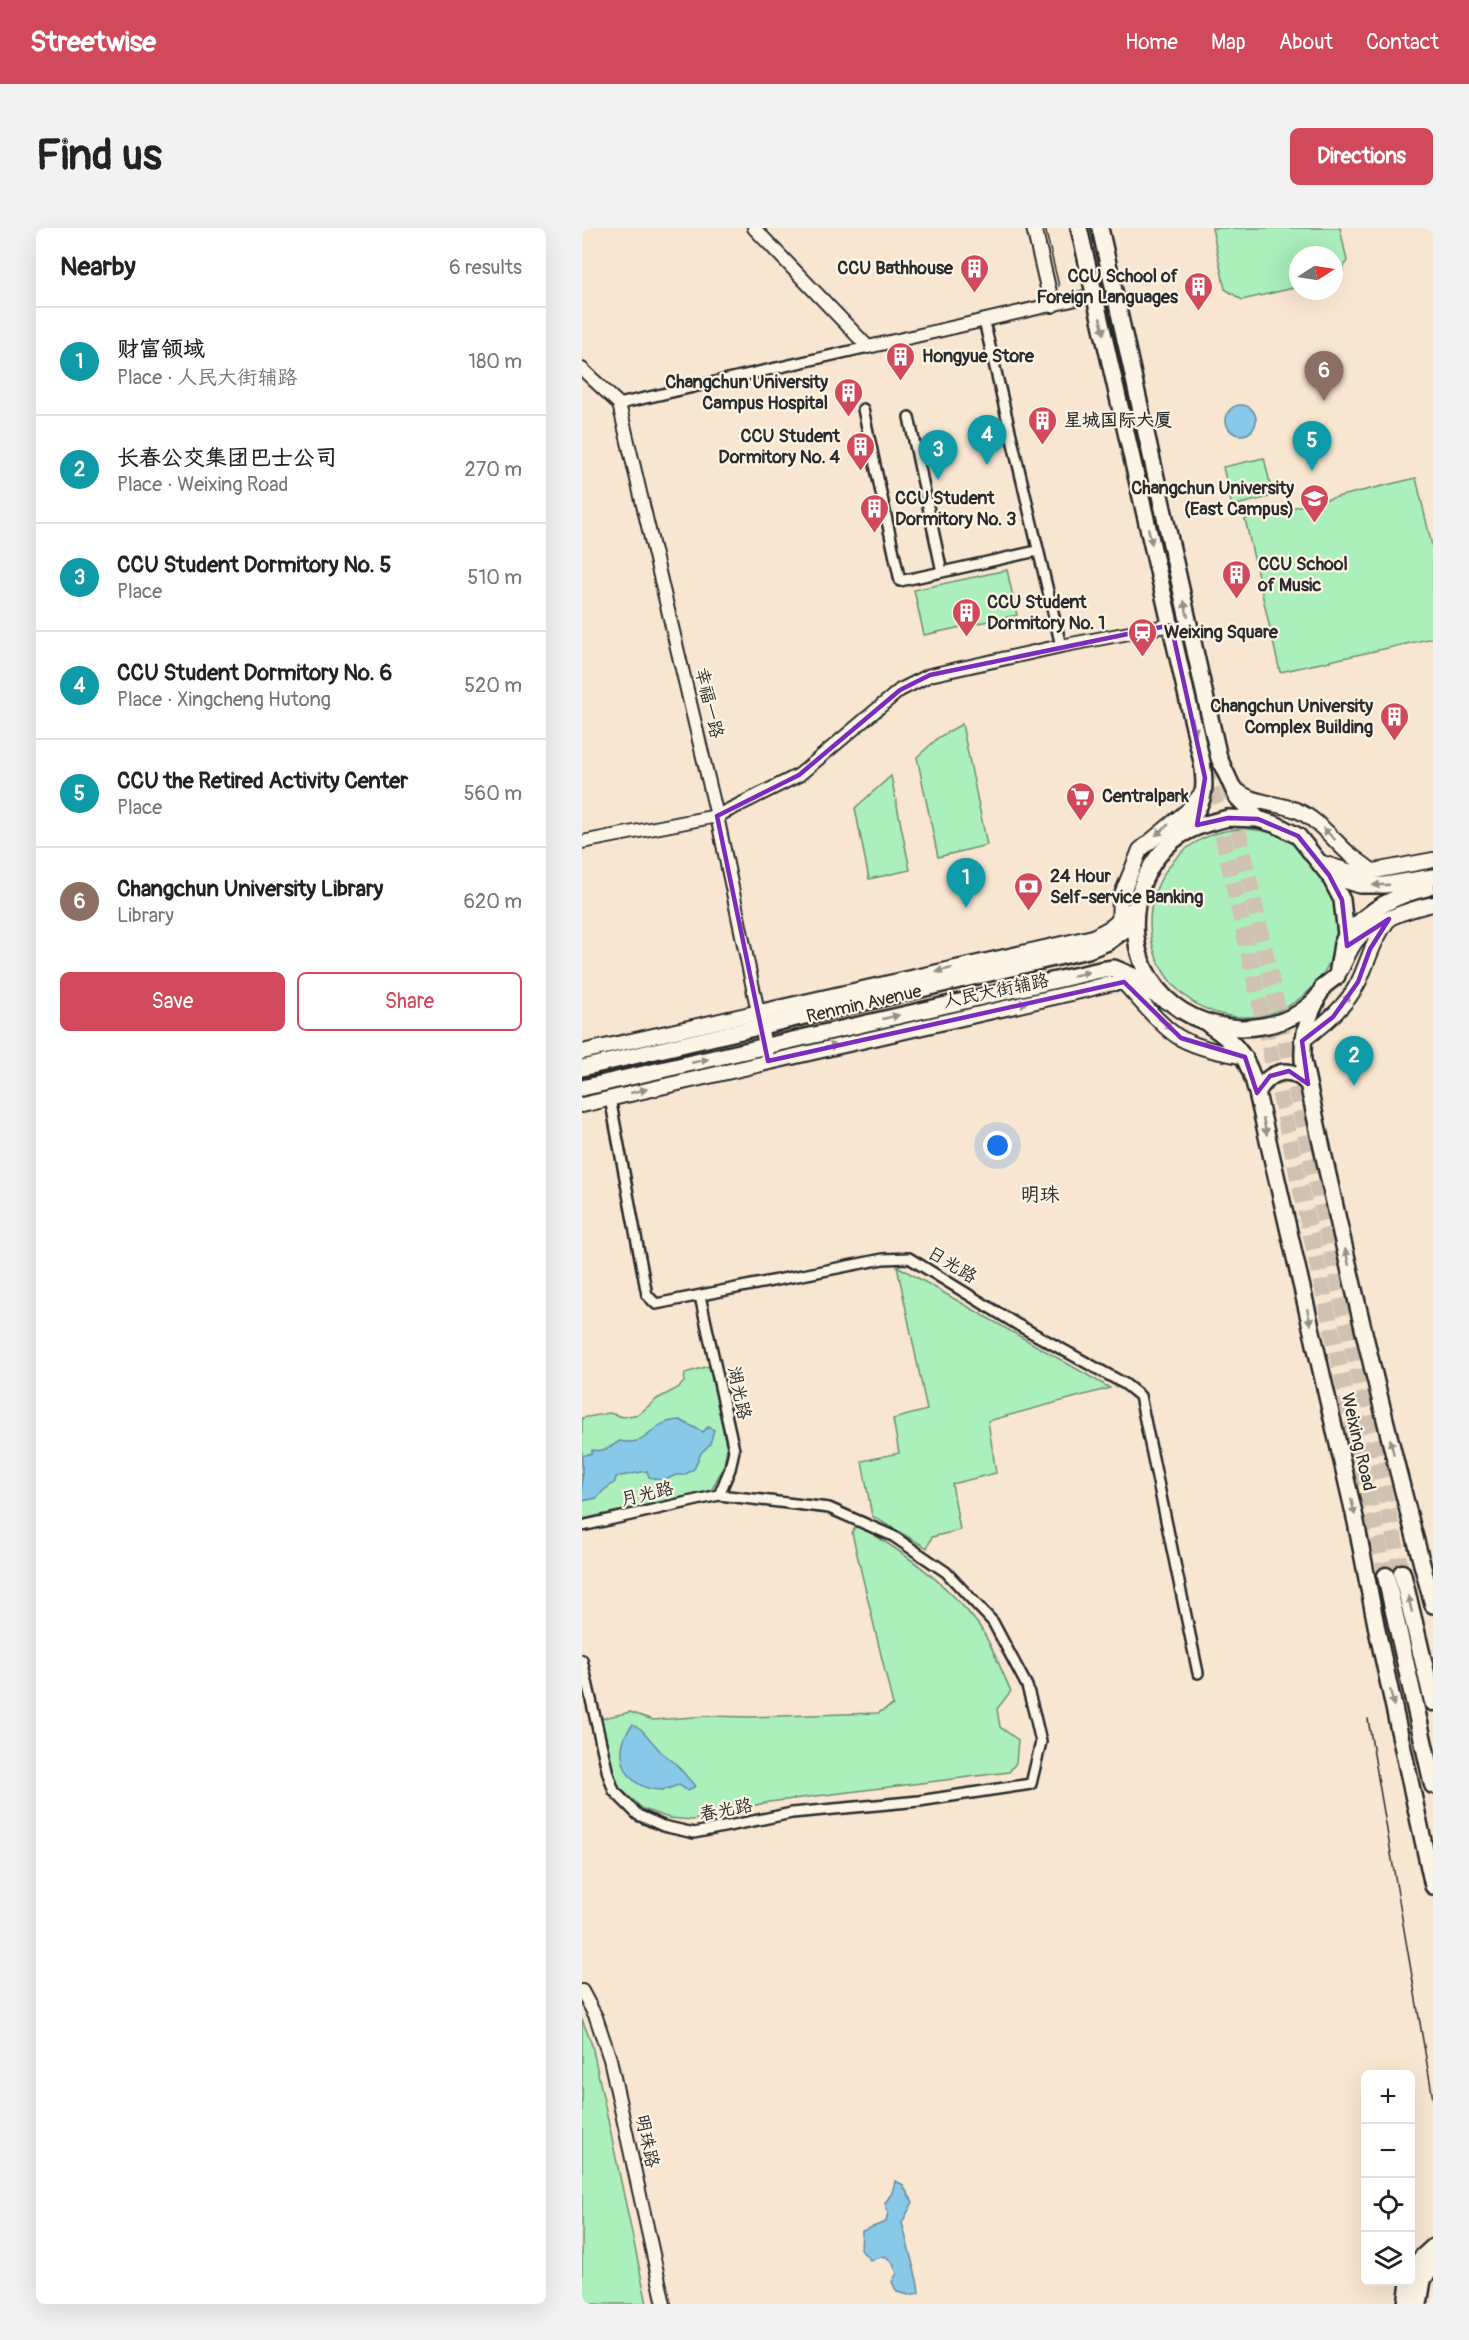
<!DOCTYPE html>
<meta charset="utf-8">
<style>
body{margin:0;font-family:Pangolin,"LXGW WenKai TC",sans-serif;background:#f2f2f2;color:#222}
.controls{position:absolute;right:18px;bottom:18px;display:grid;overflow:hidden;border-radius:9px;box-shadow:0 6px 24px #0002}
.controls button{width:54px;height:54px;display:grid;place-items:center;padding:0;border:0;border-bottom:2px solid #e0e0e0;background:#fff;color:#222;font:30px sans-serif}
.compass{position:absolute;left:707px;top:18px;width:54px;height:54px;border-radius:50%;background:#fff;box-shadow:0 6px 24px #0002;rotate:78deg}
.you{position:absolute;left:416px;top:918px;width:21px;height:21px;margin:-15px;border:4px solid #fff;border-radius:50%;background:#1a73e8;box-shadow:0 0 0 9px #1a73e833}
.badge{display:grid;place-items:center;width:39px;height:39px;border-radius:50%;background:#d1495b;color:#fff;font-size:20px;font-weight:700}
.pin{position:absolute;translate:-50% -50px;filter:drop-shadow(0 2px 3px #0008)}
.pin::after{content:'';position:absolute;top:32px;width:21px;height:18px;background:inherit;clip-path:polygon(0 0,100% 0,50% 100%)}
.list{margin:0;padding:0;list-style:none}
h2{display:flex;justify-content:space-between;align-items:center;height:78px;margin:0;padding:0 24px;font-size:26px}
h2 small{font-size:20px;font-weight:400;color:#767676}
.list li{display:grid;grid-template-columns:39px 1fr auto;gap:18px;align-items:center;box-sizing:border-box;height:108px;padding:0 24px;border-top:2px solid #e0e0e0}
.list b{display:block;font-size:22px;white-space:nowrap}
.list p{margin:0;font-size:20px;white-space:nowrap;color:#767676}
.list em{font-size:20px;font-style:normal;color:#767676}
.actions{display:flex;gap:12px;padding:18px 24px}
.actions a{flex:1;padding:14px 0;border:2px solid #d1495b;border-radius:9px;text-align:center;font-size:21px;color:#d1495b}
.actions .main{background:#d1495b;color:#fff}
.icon{flex:none;width:33px;height:33px;fill:none;stroke:currentColor;stroke-width:2;stroke-linecap:round;stroke-linejoin:round}
.map{position:relative;flex:none;width:851px;height:2076px;overflow:hidden;border-radius:9px}
header{display:flex;align-items:center;gap:36px;box-sizing:border-box;height:84px;padding:0 30px;background:#d1495b;color:#fff}
header strong{font-size:28px}
nav{display:flex;gap:33px;margin-inline-start:auto;font-size:21px}
.intro{display:flex;align-items:center;justify-content:space-between;box-sizing:border-box;height:144px;padding:0 36px}
h1{margin:0;font-size:42px}
.button{padding:15px 27px;border-radius:9px;background:#d1495b;color:#fff;font-size:21px;font-weight:700}
main{display:flex;gap:36px;padding:0 36px}
aside{flex:1;background:#fff;border-radius:9px;box-shadow:0 6px 24px #0002}
.map>svg:first-child{display:block}
.green{fill:#abf0bb;stroke:#6b8e73;stroke-width:1.5}
.water{fill:#88c9e9;stroke:#638a9d;stroke-width:1.5}
.lines{fill:none;stroke-linecap:round;stroke-linejoin:round}
.trunk-tunnel{stroke:#d0c1b0;stroke-width:16;stroke-dasharray:16 8;stroke-linecap:butt}
.minor-casing{stroke:#2b2b2b;stroke-width:14}
.tertiary-casing{stroke:#2b2b2b;stroke-width:16}
.secondary-casing{stroke:#2b2b2b;stroke-width:18}
.primary-casing{stroke:#2b2b2b;stroke-width:20}
.trunk-casing{stroke:#2b2b2b;stroke-width:21}
.minor{stroke:#fcf5e5;stroke-width:9}
.tertiary{stroke:#fcf5e5;stroke-width:12}
.secondary{stroke:#fcf5e5;stroke-width:14}
.primary{stroke:#fcf5e5;stroke-width:15}
.trunk{stroke:#fcf5e5;stroke-width:16}
.tram{stroke:#2b2b2b;stroke-width:1.5}
.oneway{fill:#949088}
.marked{fill:none;stroke:#7b2cbf;stroke-width:4.5;stroke-linejoin:round}
.labels{text-anchor:middle;dominant-baseline:central;stroke-width:4.5;stroke-linejoin:round;paint-order:stroke}
.poi-label{font-size:18px;font-weight:bold;fill:#2b2b2b;stroke:#fcf5e5;text-anchor:start}
.street-label{font-size:18px;fill:#2b2b2b;stroke:#fcf5e5}
.neighbourhood-label{font-size:20px;fill:#2b2b2b;stroke:#fcf5e5}
</style>
<header>
<strong>Streetwise</strong>
<nav><a>Home</a><a>Map</a><a>About</a><a>Contact</a></nav>
</header>
<div class="intro"><h1>Find us</h1><a class="button">Directions</a></div>
<main>
<aside>
<h2>Nearby<small>6 results</small></h2>
<ul class="list">
<li><span class="badge" style="background:#0f9aa8">1</span><div><b>财富领域</b><p>Place · 人民大街辅路</p></div><em>180 m</em></li>
<li><span class="badge" style="background:#0f9aa8">2</span><div><b>长春公交集团巴士公司</b><p>Place · Weixing Road</p></div><em>270 m</em></li>
<li><span class="badge" style="background:#0f9aa8">3</span><div><b>CCU Student Dormitory No. 5</b><p>Place</p></div><em>510 m</em></li>
<li><span class="badge" style="background:#0f9aa8">4</span><div><b>CCU Student Dormitory No. 6</b><p>Place · Xingcheng Hutong</p></div><em>520 m</em></li>
<li><span class="badge" style="background:#0f9aa8">5</span><div><b>CCU the Retired Activity Center</b><p>Place</p></div><em>560 m</em></li>
<li><span class="badge" style="background:#8d6e63">6</span><div><b>Changchun University Library</b><p>Library</p></div><em>620 m</em></li>
</ul>
<div class="actions"><a class="main">Save</a><a>Share</a></div>
</aside>
<div class="map">
<svg width="851" height="2076" viewBox="0 0 851 2076">
<rect width="100%" height="100%" fill="#f9e6d1"/>
<filter id="ink" filterUnits="userSpaceOnUse"><feTurbulence type="fractalNoise" baseFrequency=".0167" numOctaves="2"/><feDisplacementMap in="SourceGraphic" scale="12" xChannelSelector="R" yChannelSelector="G"/><feConvolveMatrix kernelMatrix="1 2 1 2 8 2 1 2 1" color-interpolation-filters="sRGB"/></filter>
<g filter="url(#ink)">
<path class="green" d="M 630,0 L 758,0 L 765,33 L 758,48 L 752,50 L 752,27 L 716,27 L 716,59 L 660,72 L 643,61 Z
M 682,230 L 691,268 L 650,278 L 641,239 Z
M 834,250 L 851,322 L 851,410 L 698,444 L 663,291 Z
M 425,342 L 435,387 L 342,407 L 332,362 Z
M 380,496 L 405,617 L 356,629 L 335,529 L 357,509 Z
M 309,548 L 328,642 L 287,651 L 273,580 Z
M568 695a94 94 0 1 1 188 0a94 94 0 1 1-188 0Z
M 315,1038 L 528,1160 L 406,1193 L 414,1245 L 370,1256 L 378,1302 L 350,1309 L 345,1320 L 290,1288 L 280,1233 L 317,1225 L 311,1191 L 345,1182 Z
M 127,1138 L 145,1220 L 142,1237 L 129,1263 L 0,1291 L 0,1190 L 27,1185 L 41,1189 L 57,1186 L 75,1171 L 96,1160 L 102,1154 L 103,1145 Z
M 275,1296 C 322,1325 362,1352 396,1396 C 408,1412 420,1444 429,1463 L 415,1481 L 418,1499 L 436,1512 L 434,1535 L 427,1544 L 187,1574 L 111,1592 L 87,1590 L 61,1581 L 35,1558 L 17,1491 L 48,1484 L 71,1492 L 125,1488 L 169,1489 L 296,1485 L 311,1477 L 270,1305 Z
M 0,1791 L 10,1817 L 65,2076 L 0,2076 Z"/>
<path class="water" d="M644 192a15 15 0 1 1 30 0a15 15 0 1 1-30 0Z
M 98,1192 L 121,1204 L 126,1199 L 132,1202 L 128,1216 L 119,1225 L 112,1241 L 102,1247 L 94,1247 L 81,1253 L 67,1249 L 65,1243 L 34,1249 L 33,1254 L 21,1263 L 15,1270 L 0,1273 L 0,1228 L 10,1225 L 10,1222 C 23,1224 27,1219 38,1213 C 72,1219 65,1193 98,1192 Z
M 51,1496 L 60,1502 L 79,1524 L 93,1535 L 113,1558 L 106,1563 L 97,1557 C 92,1558 84,1562 79,1562 C 42,1562 28,1522 51,1496 Z
M 313,1953 L 320,1956 L 331,1974 L 320,1995 L 336,2056 L 337,2065 L 327,2067 L 315,2064 L 310,2054 L 315,2045 L 310,2034 L 303,2028 L 288,2032 L 279,2022 L 280,2003 L 304,1994 L 306,1985 L 303,1975 L 310,1965 Z"/>
<g class="lines">
<path class="trunk-tunnel" d="M 506,0 L 540,154
M 625,537 L 804,1348
M 646,555 L 820,1345"/>
<defs>
<path id="minor" d="M 402,93 L 479,418
M 37,176 L 286,119
M 281,181 L 318,353 L 360,344
M 327,189 L 360,344 L 455,323
M 28,870 L 65,1067 L 74,1076 L 301,1031 L 327,1030 L 436,1097 L 543,1156 L 558,1168 L 616,1445
M 118,1068 L 152,1222 L 148,1241 L 137,1267
M 0,1298 L 137,1267 L 247,1280 L 311,1308 L 364,1344 L 411,1394 L 445,1458 L 452,1484 L 459,1514 L 449,1556 L 337,1573 L 210,1585 L 112,1605 L 81,1598 L 56,1587 L 32,1563 L 26,1546 L 0,1432"/>
<path id="tertiary" d="M 172,0 L 286,119 L 512,67
M 0,141 L 37,176 L 135,588 L 185,827
M 0,614 L 135,588 L 217,547 L 318,462 L 348,447 L 479,418 L 589,397
M 0,1763 L 14,1789 L 28,1831 L 82,2076"/>
<path id="secondary" d="M 452,0 L 470,77
M 652,560 C 670,576 693,574 714,582 C 734,590 749,609 765,624 C 773,631 783,637 791,644
M 737,634 L 776,646 L 851,632
M 537,693 L 538,671 L 558,622 L 604,584 L 619,566
M 758,743 C 763,734 767,722 774,713 C 788,694 828,681 851,676
M 543,756 C 558,772 581,801 600,811 C 619,821 642,825 663,829
M 720,813 C 742,796 765,778 777,753 C 787,731 792,710 807,691
M 0,824 L 511,709 L 528,700 L 554,678
M 0,877 L 507,761 C 547,749 550,755 585,774"/>
<path id="primary" d="M 497,0 L 620,534 C 626,570 619,577 599,606
M 518,0 L 637,530 L 655,569 L 676,591
M 646,590 L 676,591 L 695,597 L 716,608 L 747,647 L 760,672 L 764,707 L 760,716 L 755,748 C 751,751 745,755 741,759 C 739,761 739,765 737,767 C 733,773 723,781 717,785 C 697,797 669,802 647,799 C 576,790 538,727 559,660 C 566,639 580,619 599,607 C 614,598 630,594 646,590 Z
M 747,647 L 778,657 L 803,657 L 851,649
M 764,707 C 789,681 810,668 845,660
M 734,774 C 724,794 720,810 721,832 C 760,1015 802,1197 851,1377
M 627,797 C 656,816 667,831 675,865 L 774,1294 L 795,1402 L 851,1658
M 0,840 L 506,722 L 526,714 L 552,695
M 0,860 L 518,742 L 532,740 L 570,756
M 675,865 C 687,843 708,836 726,856
M 828,2049 L 839,2030 L 851,2019
M 824,2076 L 827,2054
M 837,2076 L 841,2052 L 851,2036"/>
<path id="trunk" d="M 820,1345 L 851,1474
M 804,1348 L 851,1557"/>
</defs>
<use href="#minor" class="minor-casing"/>
<use href="#tertiary" class="tertiary-casing"/>
<use href="#secondary" class="secondary-casing"/>
<use href="#primary" class="primary-casing"/>
<use href="#trunk" class="trunk-casing"/>
<use href="#minor" class="minor"/>
<use href="#tertiary" class="tertiary"/>
<use href="#secondary" class="secondary"/>
<use href="#primary" class="primary"/>
<use href="#trunk" class="trunk"/>
<path class="tram" d="M 463,0 L 477,58
M 786,1491 L 851,1871"/>
</g>
<defs><path id="oneway-solid" d="M-6-.8H1V-3.2L6.5 0L1 3.2V.8H-6Z" transform="scale(1.5)"/></defs>
<g class="oneway">
<use href="#oneway-solid" transform="translate(520 98) rotate(77)"/>
<use href="#oneway-solid" transform="translate(568 308) rotate(77)"/>
<use href="#oneway-solid" transform="translate(604 381) rotate(-103)"/>
<use href="#oneway-solid" transform="translate(612 498) rotate(77)"/>
<use href="#oneway-solid" transform="translate(580 602) rotate(140)"/>
<use href="#oneway-solid" transform="translate(747 606) rotate(-136)"/>
<use href="#oneway-solid" transform="translate(799 657) rotate(178)"/>
<use href="#oneway-solid" transform="translate(362 742) rotate(167)"/>
<use href="#oneway-solid" transform="translate(499 746) rotate(-13)"/>
<use href="#oneway-solid" transform="translate(763 773) rotate(-54)"/>
<use href="#oneway-solid" transform="translate(437 776) rotate(-12)"/>
<use href="#oneway-solid" transform="translate(309 789) rotate(-13)"/>
<use href="#oneway-solid" transform="translate(583 796) rotate(41)"/>
<use href="#oneway-solid" transform="translate(247 819) rotate(-13)"/>
<use href="#oneway-solid" transform="translate(118 833) rotate(-13)"/>
<use href="#oneway-solid" transform="translate(57 863) rotate(-13)"/>
<use href="#oneway-solid" transform="translate(683 899) rotate(77)"/>
<use href="#oneway-solid" transform="translate(765 1029) rotate(-103)"/>
<use href="#oneway-solid" transform="translate(727 1089) rotate(77)"/>
<use href="#oneway-solid" transform="translate(810 1219) rotate(-103)"/>
<use href="#oneway-solid" transform="translate(771 1279) rotate(77)"/>
<use href="#oneway-solid" transform="translate(828 1376) rotate(-103)"/>
<use href="#oneway-solid" transform="translate(810 1470) rotate(78)"/>
</g>
</g>
<path class="marked" d="M 589,397 L 623,550 L 615,597 L 646,590 L 676,591 L 716,608 L 747,647 L 760,672 L 765,718 L 807,691 L 788,721 L 776,754 L 751,789 L 720,813 L 726,856 L 707,843 L 688,848 L 675,865 L 663,829 L 599,810 L 542,754 L 186,833 L 135,588 L 217,547 L 318,462 L 348,447 Z"/>
<defs>
<symbol id="building-pin" viewBox="-11 -11 22 30"><path d="M0 17L-7.5 6A9.5 9.5 0 1 1 7.5 6Z" fill="#d1495b" stroke="#fcf5e5"/><path d="M-4-6H4V6H1V3H-1V6H-4ZM-2.5-4.3h1.7v1.8h-1.7ZM.8-4.3h1.7v1.8H.8ZM-2.5-1h1.7V.8h-1.7ZM.8-1h1.7V.8H.8Z" fill="#fff"/></symbol>
<symbol id="university-pin" viewBox="-11 -11 22 30"><path d="M0 17L-7.5 6A9.5 9.5 0 1 1 7.5 6Z" fill="#d1495b" stroke="#fcf5e5"/><path d="M0-5L7-2L0 1L-7-2ZM-4 1L0 2.5L4 1V4Q0 6-4 4Z" fill="#fff"/></symbol>
<symbol id="station-pin" viewBox="-11 -11 22 30"><path d="M0 17L-7.5 6A9.5 9.5 0 1 1 7.5 6Z" fill="#d1495b" stroke="#fcf5e5"/><path d="M-3-6H3Q5-6 5-4V2Q5 4 3 4L4.5 6H3L1.5 4h-3L-3 6H-4.5L-3 4Q-5 4-5 2V-4Q-5-6-3-6ZM-3.5-4v3h7v-3ZM-3.5 1v1.5H-2V1ZM2 1v1.5H3.5V1Z" fill="#fff"/></symbol>
<symbol id="supermarket-pin" viewBox="-11 -11 22 30"><path d="M0 17L-7.5 6A9.5 9.5 0 1 1 7.5 6Z" fill="#d1495b" stroke="#fcf5e5"/><path d="M-6-5.5h2.5l.6 2H6L4.5 2H-2.5L-4.4-4H-6ZM-1.5 3.2a1.3 1.3 0 1 0 .1 0ZM3 3.2a1.3 1.3 0 1 0 .1 0Z" fill="#fff"/></symbol>
<symbol id="bank-pin" viewBox="-11 -11 22 30"><path d="M0 17L-7.5 6A9.5 9.5 0 1 1 7.5 6Z" fill="#d1495b" stroke="#fcf5e5"/><path d="M-6-4H6V4H-6ZM0-2.3a2.3 2.3 0 1 0 0 4.6a2.3 2.3 0 1 0 0-4.6Z" fill="#fff"/></symbol>
</defs>
<g fill-rule="evenodd">
<use href="#building-pin" x="376" y="24" width="33" height="45"/>
<use href="#building-pin" x="600" y="42" width="33" height="45"/>
<use href="#building-pin" x="302" y="112" width="33" height="45"/>
<use href="#building-pin" x="250" y="148" width="33" height="45"/>
<use href="#building-pin" x="444" y="176" width="33" height="45"/>
<use href="#building-pin" x="262" y="202" width="33" height="45"/>
<use href="#university-pin" x="716" y="254" width="33" height="45"/>
<use href="#building-pin" x="276" y="264" width="33" height="45"/>
<use href="#building-pin" x="638" y="330" width="33" height="45"/>
<use href="#building-pin" x="368" y="368" width="33" height="45"/>
<use href="#station-pin" x="544" y="388" width="33" height="45"/>
<use href="#building-pin" x="796" y="472" width="33" height="45"/>
<use href="#supermarket-pin" x="482" y="552" width="33" height="45"/>
<use href="#bank-pin" x="430" y="642" width="33" height="45"/>
</g>
<g class="labels">
<g class="poi-label">
<text x="371" y="40" text-anchor="end">CCU Bathhouse</text>
<text x="596" y="48" text-anchor="end">CCU School of<tspan x="596" dy="21">Foreign Languages</tspan></text>
<text x="340" y="128">Hongyue Store</text>
<text x="246" y="154" text-anchor="end">Changchun University<tspan x="246" dy="21">Campus Hospital</tspan></text>
<text x="482" y="192">星城国际大厦</text>
<text x="258" y="208" text-anchor="end">CCU Student<tspan x="258" dy="21">Dormitory No. 4</tspan></text>
<text x="712" y="260" text-anchor="end">Changchun University<tspan x="712" dy="21">(East Campus)</tspan></text>
<text x="313" y="270">CCU Student<tspan x="313" dy="21">Dormitory No. 3</tspan></text>
<text x="676" y="336">CCU School<tspan x="676" dy="21">of Music</tspan></text>
<text x="405" y="374">CCU Student<tspan x="405" dy="21">Dormitory No. 1</tspan></text>
<text x="582" y="404">Weixing Square</text>
<text x="791" y="478" text-anchor="end">Changchun University<tspan x="791" dy="21">Complex Building</tspan></text>
<text x="520" y="568">Centralpark</text>
<text x="468" y="648">24 Hour<tspan x="468" dy="21">Self-service Banking</tspan></text>
</g>
<g class="street-label">
<text transform="translate(127 475) rotate(77)">幸福一路</text>
<text transform="translate(414 763) rotate(-12)">人民大街辅路</text>
<text transform="translate(282 776) rotate(-13)">Renmin Avenue</text>
<text transform="translate(370 1037) rotate(31)">日光路</text>
<text transform="translate(157 1165) rotate(78)">湖光路</text>
<text transform="translate(776 1214) rotate(77)">Weixing Road</text>
<text transform="translate(65 1266) rotate(-13)">月光路</text>
<text transform="translate(144 1582) rotate(-11)">春光路</text>
<text transform="translate(65 1913) rotate(78)">明珠路</text>
</g>
<g class="neighbourhood-label">
<text x="458" y="966">明珠</text>
</g>
</g>
</svg>
<div class="controls">
<button>+</button>
<button>−</button>
<button><svg class="icon" aria-label="locate" viewBox="0 0 24 24"><circle cx="12" cy="12" r="6"/><path d="M12 2v4M12 18v4M2 12h4M18 12h4"/></svg></button>
<button><svg class="icon" aria-label="layers" viewBox="0 0 24 24"><path d="M12 4l9 5-9 5-9-5zM3 14l9 5 9-5"/></svg></button>
</div>
<svg class="compass" viewBox="-18 -18 36 36"><path d="M0-13l5 13h-10z" fill="#e53935"/><path d="M0 13l5-13h-10z" fill="#767676"/></svg>
<div class="you"></div>
<div class="pin badge" style="left:384px;top:680px;background:#0f9aa8">1</div>
<div class="pin badge" style="left:772px;top:858px;background:#0f9aa8">2</div>
<div class="pin badge" style="left:356px;top:252px;background:#0f9aa8">3</div>
<div class="pin badge" style="left:405px;top:237px;background:#0f9aa8">4</div>
<div class="pin badge" style="left:730px;top:243px;background:#0f9aa8">5</div>
<div class="pin badge" style="left:742px;top:173px;background:#8d6e63">6</div>
</div>
</main>
